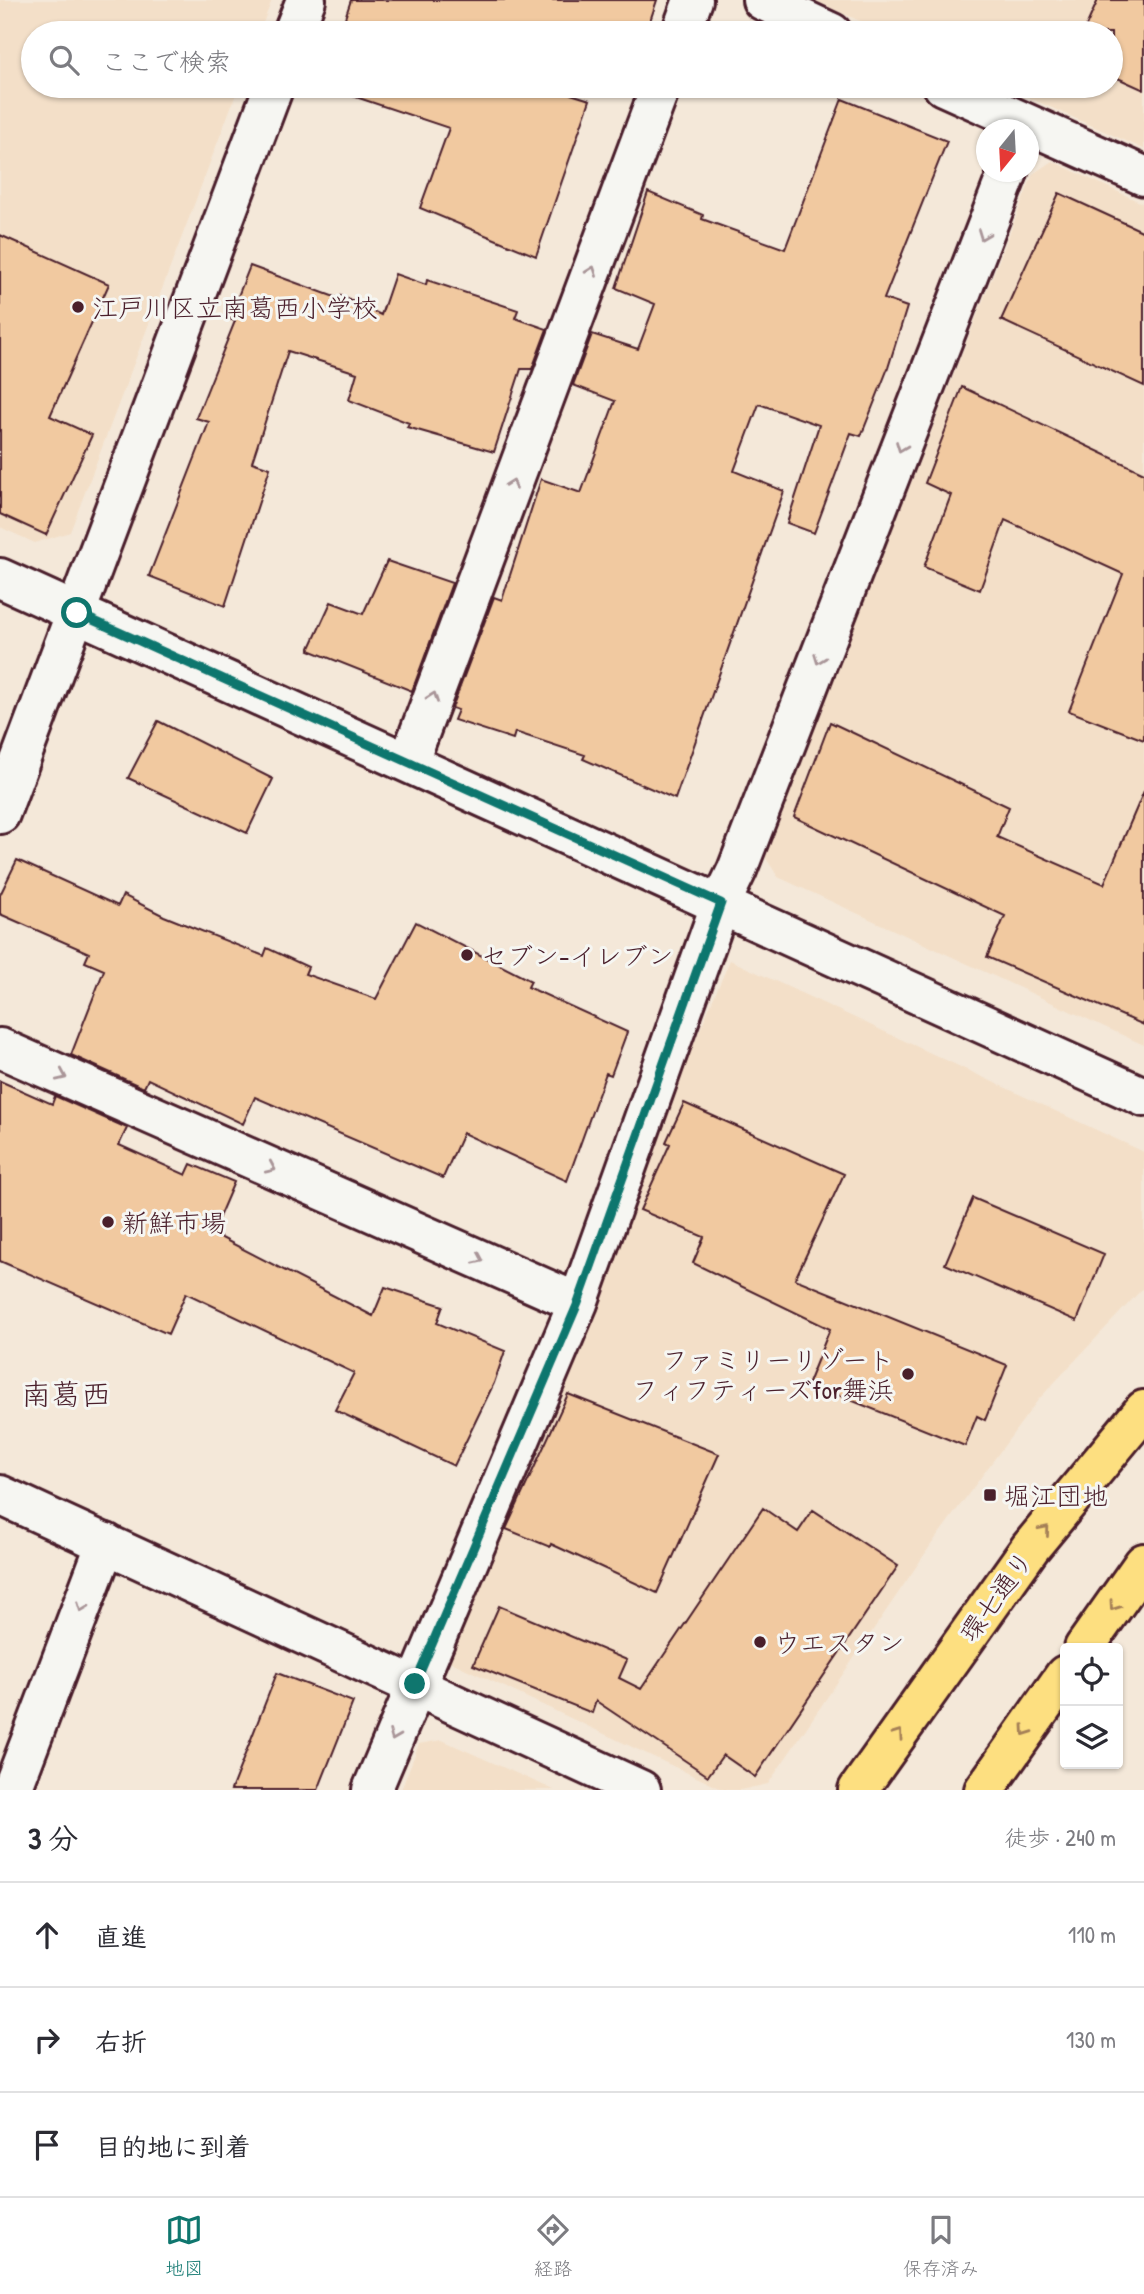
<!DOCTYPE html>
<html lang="ja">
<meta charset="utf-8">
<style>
body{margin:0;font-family:"Patrick Hand","Klee One",sans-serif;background:#f7f7f7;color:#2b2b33}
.controls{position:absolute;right:21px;bottom:21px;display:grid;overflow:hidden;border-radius:7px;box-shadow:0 2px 5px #0004}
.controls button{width:63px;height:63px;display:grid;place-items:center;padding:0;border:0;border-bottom:2px solid #e1e1e2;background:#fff;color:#2b2b33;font:35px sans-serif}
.compass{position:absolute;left:976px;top:119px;width:63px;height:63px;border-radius:50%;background:#fff;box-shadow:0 2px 5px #0004;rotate:198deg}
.stop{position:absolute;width:21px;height:21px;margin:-16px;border:5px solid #0f766e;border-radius:50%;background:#fff}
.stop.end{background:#0f766e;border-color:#fff;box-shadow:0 2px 7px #0008}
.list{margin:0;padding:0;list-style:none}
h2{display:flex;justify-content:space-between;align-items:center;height:91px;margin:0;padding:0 28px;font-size:30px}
h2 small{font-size:23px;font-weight:400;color:#7c7c81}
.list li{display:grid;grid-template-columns:46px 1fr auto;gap:21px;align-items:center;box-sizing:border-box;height:105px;padding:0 28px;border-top:2px solid #e1e1e2}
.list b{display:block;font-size:26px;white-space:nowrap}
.list em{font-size:23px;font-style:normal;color:#7c7c81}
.icon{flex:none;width:38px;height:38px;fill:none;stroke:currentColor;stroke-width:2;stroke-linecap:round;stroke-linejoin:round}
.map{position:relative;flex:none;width:1144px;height:1790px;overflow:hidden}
.search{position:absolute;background:#fff;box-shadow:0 2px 5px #0004;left:21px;right:21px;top:21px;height:77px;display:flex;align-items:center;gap:18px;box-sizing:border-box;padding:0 24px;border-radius:38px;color:#7c7c81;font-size:26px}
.sheet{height:406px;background:#fff}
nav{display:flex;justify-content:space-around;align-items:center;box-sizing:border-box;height:98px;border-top:2px solid #e1e1e2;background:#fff;font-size:19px;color:#7c7c81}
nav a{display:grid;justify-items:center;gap:4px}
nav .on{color:#0f766e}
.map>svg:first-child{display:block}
.built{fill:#f3dfc8}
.building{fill:#f1c9a0;stroke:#4a1f2b;stroke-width:2}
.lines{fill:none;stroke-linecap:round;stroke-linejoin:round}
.minor-casing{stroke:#4a1f2b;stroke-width:44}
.tertiary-casing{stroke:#4a1f2b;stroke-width:44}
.primary-casing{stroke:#4a1f2b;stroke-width:44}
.minor{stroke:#f6f6f2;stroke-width:38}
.tertiary{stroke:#f6f6f2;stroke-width:38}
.primary{stroke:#fddf80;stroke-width:38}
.oneway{stroke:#a99598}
.oneway2{stroke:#a47f56}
.route{stroke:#0f766e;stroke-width:9}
.poi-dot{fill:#4a1f2b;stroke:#f6f6f2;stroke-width:2.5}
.labels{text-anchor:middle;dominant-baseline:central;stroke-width:6;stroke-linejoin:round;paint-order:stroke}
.poi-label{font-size:26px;fill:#4a1f2b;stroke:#f6f6f2;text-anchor:start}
.street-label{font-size:26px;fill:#4a1f2b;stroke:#f6f6f2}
.quarter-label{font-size:30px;fill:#4a1f2b;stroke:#f6f6f2}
</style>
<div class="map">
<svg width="1144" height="1790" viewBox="0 0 1144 1790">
<rect width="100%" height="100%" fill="#f4e8d9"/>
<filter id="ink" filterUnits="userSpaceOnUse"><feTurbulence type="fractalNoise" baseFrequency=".0143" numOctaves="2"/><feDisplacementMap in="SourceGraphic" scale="14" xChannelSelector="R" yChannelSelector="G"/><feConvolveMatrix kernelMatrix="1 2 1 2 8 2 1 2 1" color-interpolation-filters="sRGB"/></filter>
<g filter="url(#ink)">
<path class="built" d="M 0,0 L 272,0 L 259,33 L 33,33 L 33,86 L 239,86 L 70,532 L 35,543 L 0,527 Z
M 813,0 L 1144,0 L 1144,149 L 1003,86 L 1111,86 L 1111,33 L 887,33 Z
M 1052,161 L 1144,204 L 1144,1045 L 778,877 L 764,855 L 1033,174 Z
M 730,960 L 1144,1152 L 1144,1287 L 1038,1400 L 933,1542 L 768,1784 L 740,1790 L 724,1790 L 449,1661 L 631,1189 Z
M 442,1740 L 554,1790 L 401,1790 L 419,1744 Z"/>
<path class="building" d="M 351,0 L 657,0 L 646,33 L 340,33 Z
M 1098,0 L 1144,0 L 1144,90 L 1111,75 L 1111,33 L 1083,33 Z
M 323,86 L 574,86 L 571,94 L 590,100 L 536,256 L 420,208 L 449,128 Z
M 842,99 L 947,141 L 884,299 L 907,307 L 888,368 L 861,436 L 851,433 L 814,533 L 787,523 L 819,425 L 759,404 L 734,471 L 784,491 L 675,799 L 583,759 L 585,755 L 515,732 L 513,739 L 454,720 L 458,710 L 452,708 L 494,597 L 502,600 L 541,479 L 581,493 L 615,401 L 573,385 L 592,334 L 638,349 L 655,304 L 616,288 L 648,192 L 703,215 L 702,219 L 785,249 Z
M 1059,193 L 1144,232 L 1144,386 L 1001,320 Z
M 0,235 L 109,284 L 50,416 L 92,435 L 46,535 L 0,514 Z
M 250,266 L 340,299 L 341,296 L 381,315 L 395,274 L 426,285 L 427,280 L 518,310 L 515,318 L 547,329 L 532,369 L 521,369 L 494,452 L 407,427 L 409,423 L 349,400 L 357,373 L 288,351 L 252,462 L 270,468 L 225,606 L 149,576 L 209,422 L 196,418 L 235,321 L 229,319 Z
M 962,387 L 1144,473 L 1144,740 L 1069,711 L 1123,574 L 1005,520 L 980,590 L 924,567 L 951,495 L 925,483 Z
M 387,561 L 452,583 L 412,691 L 309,650 L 331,602 L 363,614 Z
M 158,721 L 273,779 L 247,833 L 128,778 Z
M 830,722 L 1009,807 L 997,837 L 1104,884 L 1144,791 L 1144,1025 L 987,957 L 1005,916 L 794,817 Z
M 17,860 L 118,906 L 123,895 L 164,916 L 264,956 L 267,948 L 308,967 L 305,974 L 376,999 L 416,922 L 531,981 L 528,987 L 627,1032 L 611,1075 L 606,1073 L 567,1181 L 463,1133 L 443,1178 L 255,1097 L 243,1124 L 148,1079 L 144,1088 L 71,1055 L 104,970 L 85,962 L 89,953 L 0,914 L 0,895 Z
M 0,1081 L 52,1104 L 55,1096 L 127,1128 L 119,1145 L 186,1175 L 191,1164 L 234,1182 L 212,1233 L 373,1316 L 385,1287 L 443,1306 L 437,1323 L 505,1351 L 494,1383 L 454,1466 L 335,1410 L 354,1373 L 186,1293 L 168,1334 L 0,1261 Z
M 684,1103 L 844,1174 L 795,1279 L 1007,1365 L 985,1420 L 977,1416 L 965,1446 L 808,1383 L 830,1329 L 693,1263 L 704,1237 L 640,1210 L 670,1144 L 666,1142 Z
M 973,1198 L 1104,1254 L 1077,1321 L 945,1264 Z
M 568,1394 L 719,1454 L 657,1593 L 551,1544 L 550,1547 L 506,1529 Z
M 763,1508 L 798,1532 L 813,1510 L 898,1566 L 755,1777 L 723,1755 L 708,1776 L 596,1701 L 592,1713 L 473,1665 L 499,1606 L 627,1660 L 619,1678 L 641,1689 Z
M 277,1673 L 353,1702 L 318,1790 L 231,1790 Z"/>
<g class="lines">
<defs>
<path id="minor" d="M 762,0 L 832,33
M 293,33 L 306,0
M 681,33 L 693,0
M 943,86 L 1144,176
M 409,761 L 661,86
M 0,814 L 274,86
M 0,1048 L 578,1303
M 12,1790 L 106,1543
M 372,1790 L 578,1303 L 721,903 L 737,870 L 1008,172"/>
<path id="tertiary" d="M 0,578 L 1144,1097
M 0,1495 L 641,1790"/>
<path id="primary" d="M 1084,1648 L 1144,1563
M 858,1790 L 1030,1548 L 1144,1410
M 984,1790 L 1065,1675"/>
</defs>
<use href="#minor" class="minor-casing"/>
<use href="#tertiary" class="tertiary-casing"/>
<use href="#primary" class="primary-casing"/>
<use href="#minor" class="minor"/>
<use href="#tertiary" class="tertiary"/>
<use href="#primary" class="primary"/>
</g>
<defs><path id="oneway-chevron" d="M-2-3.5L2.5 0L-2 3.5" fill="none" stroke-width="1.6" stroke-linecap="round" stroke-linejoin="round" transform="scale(1.75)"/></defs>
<g class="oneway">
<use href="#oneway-chevron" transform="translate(983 235) rotate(111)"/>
<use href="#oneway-chevron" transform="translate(592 271) rotate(-70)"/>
<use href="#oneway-chevron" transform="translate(901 447) rotate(111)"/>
<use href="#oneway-chevron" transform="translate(512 484) rotate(-70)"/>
<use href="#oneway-chevron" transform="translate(819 659) rotate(111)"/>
<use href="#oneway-chevron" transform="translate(433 697) rotate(-70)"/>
<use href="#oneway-chevron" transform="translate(62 1076) rotate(24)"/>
<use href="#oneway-chevron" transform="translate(271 1168) rotate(24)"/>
<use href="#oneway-chevron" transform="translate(479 1259) rotate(24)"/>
<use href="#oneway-chevron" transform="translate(82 1607) rotate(111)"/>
<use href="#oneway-chevron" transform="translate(394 1736) rotate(112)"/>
</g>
<g class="oneway2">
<use href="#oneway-chevron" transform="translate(1045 1530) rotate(-50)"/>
<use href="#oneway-chevron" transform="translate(1114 1606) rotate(125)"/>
<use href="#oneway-chevron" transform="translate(1026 1731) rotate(125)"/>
<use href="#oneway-chevron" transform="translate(898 1734) rotate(-55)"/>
</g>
</g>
<g class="lines" filter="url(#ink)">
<path class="route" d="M 77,613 L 721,903 L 578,1303 L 415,1684"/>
</g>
<g class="poi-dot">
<circle cx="78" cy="307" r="7"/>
<circle cx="467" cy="955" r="7"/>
<circle cx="108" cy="1222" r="7"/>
<circle cx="908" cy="1374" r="7"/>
<rect x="983" y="1488" width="14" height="14" rx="3.5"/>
<circle cx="760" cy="1642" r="7"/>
</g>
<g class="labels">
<g class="poi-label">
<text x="92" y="307">江戸川区立南葛西小学校</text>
<text x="481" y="955">セブン-イレブン</text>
<text x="122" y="1222">新鮮市場</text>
<text x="894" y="1359" text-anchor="end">ファミリーリゾート<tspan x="894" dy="30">フィフティーズfor舞浜</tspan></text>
<text x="1004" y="1495">堀江団地</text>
<text x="774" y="1642">ウエスタン</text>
</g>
<g class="street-label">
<text transform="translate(996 1596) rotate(-54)">環七通り</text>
</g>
<g class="quarter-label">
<text x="66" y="1394">南葛西</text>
</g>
</g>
</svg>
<div class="controls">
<button><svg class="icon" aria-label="locate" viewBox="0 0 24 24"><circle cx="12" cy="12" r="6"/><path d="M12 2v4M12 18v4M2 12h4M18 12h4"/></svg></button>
<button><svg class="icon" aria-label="layers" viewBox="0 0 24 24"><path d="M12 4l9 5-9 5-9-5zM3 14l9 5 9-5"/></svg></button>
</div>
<svg class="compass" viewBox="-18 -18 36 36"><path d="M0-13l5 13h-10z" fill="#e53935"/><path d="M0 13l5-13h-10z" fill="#7c7c81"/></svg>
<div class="stop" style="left:77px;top:613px"></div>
<div class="stop end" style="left:415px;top:1684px"></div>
<div class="search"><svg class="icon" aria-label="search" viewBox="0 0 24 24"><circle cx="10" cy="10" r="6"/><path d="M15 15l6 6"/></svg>ここで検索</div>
</div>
<section class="sheet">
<h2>3 分<small>徒歩 · 240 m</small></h2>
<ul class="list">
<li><svg class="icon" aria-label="ahead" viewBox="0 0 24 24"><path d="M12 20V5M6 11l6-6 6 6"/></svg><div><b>直進</b></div><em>110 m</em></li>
<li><svg class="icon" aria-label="right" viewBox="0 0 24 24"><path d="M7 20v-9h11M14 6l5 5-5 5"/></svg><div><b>右折</b></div><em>130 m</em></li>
<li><svg class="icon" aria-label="arrive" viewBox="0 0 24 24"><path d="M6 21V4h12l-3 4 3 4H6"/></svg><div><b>目的地に到着</b></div></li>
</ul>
</section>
<nav>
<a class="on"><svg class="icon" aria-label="map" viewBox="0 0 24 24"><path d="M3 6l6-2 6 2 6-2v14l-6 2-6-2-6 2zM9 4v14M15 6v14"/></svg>地図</a>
<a><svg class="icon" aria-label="directions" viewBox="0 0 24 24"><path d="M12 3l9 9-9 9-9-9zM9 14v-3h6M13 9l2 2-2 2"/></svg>経路</a>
<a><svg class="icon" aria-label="saved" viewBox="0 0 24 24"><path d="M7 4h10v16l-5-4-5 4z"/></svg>保存済み</a>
</nav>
